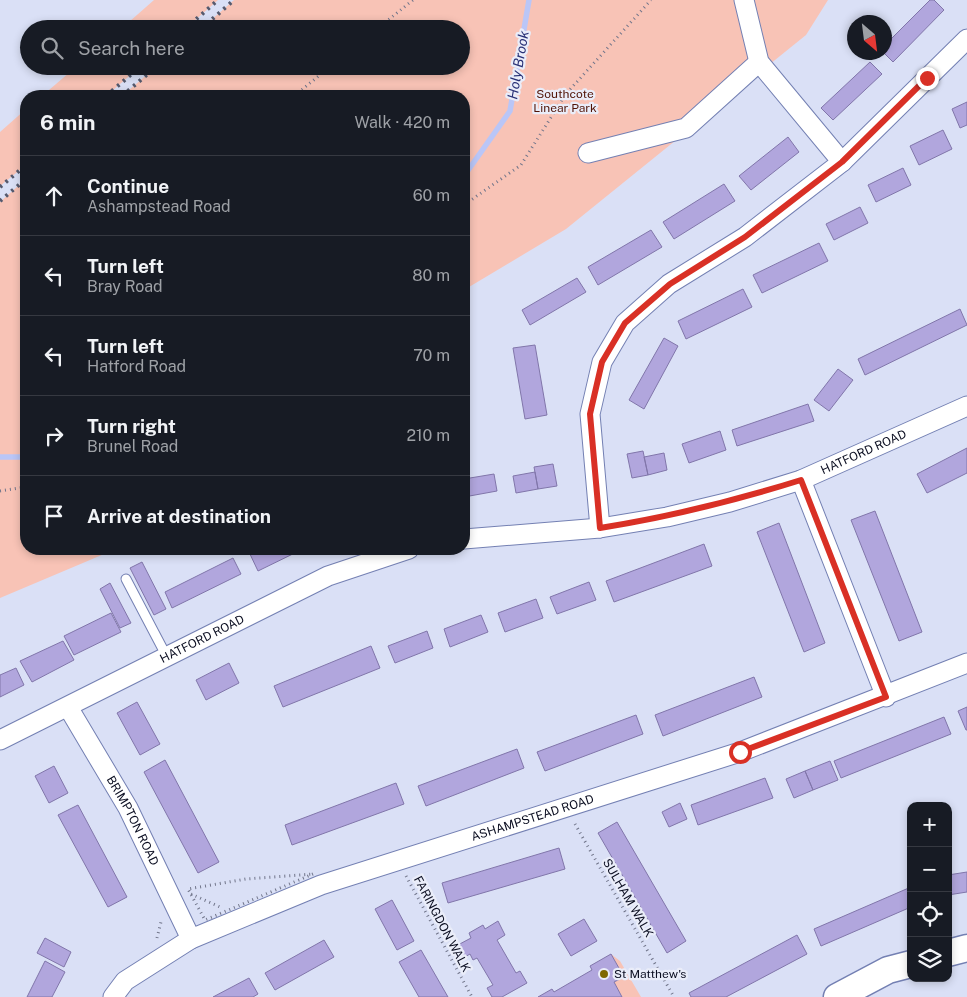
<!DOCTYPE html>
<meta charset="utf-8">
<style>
body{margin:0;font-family:"Public Sans",sans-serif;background:#242831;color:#f1f3f6}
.controls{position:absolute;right:15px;bottom:15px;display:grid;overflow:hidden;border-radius:10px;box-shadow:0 2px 8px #0003}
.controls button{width:45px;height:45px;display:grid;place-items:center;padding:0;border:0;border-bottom:1px solid #363941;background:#171b24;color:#f1f3f6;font:25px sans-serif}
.compass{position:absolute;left:847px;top:15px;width:45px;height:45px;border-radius:50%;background:#171b24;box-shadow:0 2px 8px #0003;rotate:152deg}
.stop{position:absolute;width:15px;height:15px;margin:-11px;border:4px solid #d93025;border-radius:50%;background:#fff}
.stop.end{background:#d93025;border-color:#fff;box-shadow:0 1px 5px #0008}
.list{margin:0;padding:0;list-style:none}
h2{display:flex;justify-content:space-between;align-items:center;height:65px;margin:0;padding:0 20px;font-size:21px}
h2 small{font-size:16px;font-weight:400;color:#9ea1a6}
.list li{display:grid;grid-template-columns:32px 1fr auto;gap:15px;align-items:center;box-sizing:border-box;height:80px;padding:0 20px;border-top:1px solid #363941}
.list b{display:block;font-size:19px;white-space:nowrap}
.list p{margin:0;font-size:16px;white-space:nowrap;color:#9ea1a6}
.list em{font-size:16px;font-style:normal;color:#9ea1a6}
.icon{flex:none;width:28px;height:28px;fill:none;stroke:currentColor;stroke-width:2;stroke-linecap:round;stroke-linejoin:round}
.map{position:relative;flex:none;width:967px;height:997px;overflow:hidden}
.search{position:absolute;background:#171b24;box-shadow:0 2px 8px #0003;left:20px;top:20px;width:450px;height:55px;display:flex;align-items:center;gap:12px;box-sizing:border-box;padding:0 18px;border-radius:28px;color:#9ea1a6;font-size:19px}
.panel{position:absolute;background:#171b24;box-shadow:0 2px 8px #0003;left:20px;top:90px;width:450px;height:465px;border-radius:20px}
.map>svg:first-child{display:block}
.green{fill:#f8c3b6}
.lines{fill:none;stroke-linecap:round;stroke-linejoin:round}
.stream{stroke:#bac6f7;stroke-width:5.5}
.building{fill:#b1a6dd;stroke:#8176aa}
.lane-casing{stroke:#7480b3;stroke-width:11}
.street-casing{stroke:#7480b3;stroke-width:21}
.secondary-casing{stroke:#7480b3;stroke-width:29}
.path{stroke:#71758a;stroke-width:3;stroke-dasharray:1 4;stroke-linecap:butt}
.lane{stroke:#fff;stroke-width:9}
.street{stroke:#fff;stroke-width:19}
.secondary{stroke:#fff;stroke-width:26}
.rail{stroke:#565a6e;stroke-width:4;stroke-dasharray:2.5 5;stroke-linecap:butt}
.route{stroke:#d93025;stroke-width:6}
.poi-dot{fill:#7f6800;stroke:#eaedf9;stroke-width:2}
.labels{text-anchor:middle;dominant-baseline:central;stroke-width:4.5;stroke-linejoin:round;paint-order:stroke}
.park-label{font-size:12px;fill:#511407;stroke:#eaedf9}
.street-label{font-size:12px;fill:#0a0d20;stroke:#eaedf9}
.poi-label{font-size:12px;fill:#0a0d20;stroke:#eaedf9;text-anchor:start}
.water-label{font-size:14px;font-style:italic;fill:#293176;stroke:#eaedf9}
</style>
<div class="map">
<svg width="967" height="997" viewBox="0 0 967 997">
<rect width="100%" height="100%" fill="#dae0f6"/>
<path class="green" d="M 154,0 L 218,0 L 185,29 L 121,29 Z
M 234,0 L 828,0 L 806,35 L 566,229 L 464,290 L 464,96 L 122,96 L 157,66 L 461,66 L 461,29 L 201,29 Z
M 77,66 L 141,66 L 106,96 L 42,96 Z
M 26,109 L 26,165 L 0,186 L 0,132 Z
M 26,179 L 26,549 L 116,549 L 0,598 L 0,202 Z
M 611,954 L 620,961 L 641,997 L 622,997 L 614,982 L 624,977 Z"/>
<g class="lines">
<path class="stream" d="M 464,176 L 510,111 L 529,0
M 0,457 L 26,457"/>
</g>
<path class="building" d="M 930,0 L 934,0 L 944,10 L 893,62 L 883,52 L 884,46 Z
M 870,62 L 882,74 L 833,120 L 821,108 Z
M 967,102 L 967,125 L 960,128 L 952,109 Z
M 943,130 L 952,149 L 919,165 L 910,146 Z
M 788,137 L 799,152 L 751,190 L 739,176 Z
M 903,168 L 911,185 L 876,202 L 868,185 Z
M 724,184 L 735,201 L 674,239 L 663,222 Z
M 860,207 L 868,223 L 834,240 L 826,224 Z
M 651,230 L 662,247 L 598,285 L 588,267 Z
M 819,243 L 828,261 L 762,293 L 753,275 Z
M 577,278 L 586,292 L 530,325 L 522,310 Z
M 743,289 L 752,307 L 686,339 L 678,321 Z
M 960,309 L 967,325 L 865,375 L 858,359 Z
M 664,338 L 678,346 L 644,409 L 629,400 Z
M 535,345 L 547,415 L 525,419 L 513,348 Z
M 838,369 L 853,380 L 829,411 L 814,400 Z
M 808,404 L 814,421 L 737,446 L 732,430 Z
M 720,431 L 726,450 L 689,463 L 682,444 Z
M 967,448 L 967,473 L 927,493 L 917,474 Z
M 643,451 L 648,475 L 632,478 L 627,454 Z
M 664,453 L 667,470 L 648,475 L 644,457 Z
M 553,464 L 557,486 L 538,489 L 534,467 Z
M 535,472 L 538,489 L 516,493 L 513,476 Z
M 494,474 L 497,491 L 464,497 L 464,479 Z
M 875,511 L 922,632 L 899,641 L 851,520 Z
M 779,523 L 825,643 L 804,652 L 757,532 Z
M 704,544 L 712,566 L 614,602 L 606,581 Z
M 255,549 L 303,549 L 258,571 L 249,552 Z
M 233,558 L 241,574 L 172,608 L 165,592 Z
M 142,562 L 166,609 L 154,615 L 130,568 Z
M 589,582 L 596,600 L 557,614 L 550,597 Z
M 110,583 L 131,623 L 120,628 L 100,589 Z
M 536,599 L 543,618 L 505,632 L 498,613 Z
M 111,613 L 121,632 L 74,655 L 64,636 Z
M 481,615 L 488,632 L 450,647 L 444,629 Z
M 427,631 L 433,648 L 395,663 L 388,646 Z
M 63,641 L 74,660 L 32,682 L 20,661 Z
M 371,646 L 380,668 L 283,707 L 274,686 Z
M 229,663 L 239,683 L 206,700 L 196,680 Z
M 16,668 L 24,685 L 0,697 L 0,675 Z
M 754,677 L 762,697 L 663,736 L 655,715 Z
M 137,702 L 160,744 L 140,755 L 117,713 Z
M 967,707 L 967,730 L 966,730 L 958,711 Z
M 636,715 L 643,734 L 545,771 L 537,752 Z
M 944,717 L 951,734 L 841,778 L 834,761 Z
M 517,749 L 524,768 L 426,806 L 418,786 Z
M 165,760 L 219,862 L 198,873 L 144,772 Z
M 830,761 L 838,780 L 813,790 L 805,771 Z
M 54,766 L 68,793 L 49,803 L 35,776 Z
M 805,771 L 813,790 L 794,798 L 786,779 Z
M 765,778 L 773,798 L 698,825 L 691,805 Z
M 396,783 L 404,804 L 292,845 L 285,825 Z
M 680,803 L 687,819 L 669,827 L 662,812 Z
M 78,805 L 127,897 L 108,907 L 58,815 Z
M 617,822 L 686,941 L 667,953 L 598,833 Z
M 559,848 L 565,869 L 448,903 L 442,883 Z
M 967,872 L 967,892 L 948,895 L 948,875 Z
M 911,887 L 911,907 L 821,946 L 814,929 Z
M 392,900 L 414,941 L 397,950 L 375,909 Z
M 584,919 L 597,941 L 571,956 L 558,934 Z
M 498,921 L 505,935 L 497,940 L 516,973 L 520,971 L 527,983 L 502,997 L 492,997 L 487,988 L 493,985 L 477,958 L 473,960 L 470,954 L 463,958 L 456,946 L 471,938 L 469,933 L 483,925 L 485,929 Z
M 797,935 L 807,954 L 726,997 L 691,997 L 689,993 Z
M 45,938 L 71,952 L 64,967 L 37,953 Z
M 324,940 L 334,957 L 275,990 L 265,973 Z
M 421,950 L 448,997 L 419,997 L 399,962 Z
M 611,954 L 624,977 L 614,982 L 622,997 L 538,997 L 552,989 L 554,992 L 592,970 L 590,966 Z
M 45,961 L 65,972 L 52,997 L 27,997 Z
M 249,978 L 258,994 L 253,997 L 213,997 Z"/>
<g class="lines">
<defs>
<path id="lane" d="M 126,579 L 167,657"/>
<g id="street">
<path d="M 744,0 L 759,62 L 842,162"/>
<path d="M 588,153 L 686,128 L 759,62"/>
<path d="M 801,480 L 886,697"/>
<path d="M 600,528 L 590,414 L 602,362 L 625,323 L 669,284 L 745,237 L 842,162 L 967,39"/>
<path id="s1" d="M 464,539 L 600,528 L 667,517 L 730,502 L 801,480 L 967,406"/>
<path id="s2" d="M 68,707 L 128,808 L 191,939"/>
<path id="s3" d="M 0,740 L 328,576 L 409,549"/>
<path id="s4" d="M 113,997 L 125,981 L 191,939 L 321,885 L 740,752 L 967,663"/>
</g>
<path id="secondary" d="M 948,953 L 967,948
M 837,997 L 888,970 L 911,964"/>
</defs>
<use href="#lane" class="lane-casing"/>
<use href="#street" class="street-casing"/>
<use href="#secondary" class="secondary-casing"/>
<path class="path" d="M 377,29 L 413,0
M 294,96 L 331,66
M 464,205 L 521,165 L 565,95 L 651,0
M 0,491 L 26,487
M 575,824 L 674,997
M 313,874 L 205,920 L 188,889 L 246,879 Z
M 406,876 L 472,997
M 191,894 L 220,907
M 157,938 L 161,922"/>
<use href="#lane" class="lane"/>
<use href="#street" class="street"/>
<use href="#secondary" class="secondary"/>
<path class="rail" d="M 185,29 L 218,0
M 201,29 L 234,0
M 106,96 L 141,66
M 122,96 L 157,66
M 0,187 L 26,165
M 0,201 L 26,179"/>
</g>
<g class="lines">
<path class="route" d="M 740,752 L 886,697 L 801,480 C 734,501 669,517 600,528 L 590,414 L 602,362 L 625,323 L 670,284 L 745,237 L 842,162 L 927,78"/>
</g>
<circle class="poi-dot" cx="604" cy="974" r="5"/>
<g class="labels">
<g class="park-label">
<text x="565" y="94">Southcote<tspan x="565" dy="14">Linear Park</tspan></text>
</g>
<g class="street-label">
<text stroke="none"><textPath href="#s1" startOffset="412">HATFORD ROAD</textPath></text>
<text stroke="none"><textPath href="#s3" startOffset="226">HATFORD ROAD</textPath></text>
<text stroke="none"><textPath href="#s4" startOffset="461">ASHAMPSTEAD ROAD</textPath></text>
<text stroke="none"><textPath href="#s2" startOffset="131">BRIMPTON ROAD</textPath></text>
<text transform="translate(628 898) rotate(60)">SULHAM WALK</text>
<text transform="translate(442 924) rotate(62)">FARINGDON WALK</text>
</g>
<g class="poi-label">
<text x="614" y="974">St Matthew's</text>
</g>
<g class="water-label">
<text transform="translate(518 65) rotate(-80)">Holy Brook</text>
</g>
</g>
</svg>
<div class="controls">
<button>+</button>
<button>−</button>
<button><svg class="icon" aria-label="locate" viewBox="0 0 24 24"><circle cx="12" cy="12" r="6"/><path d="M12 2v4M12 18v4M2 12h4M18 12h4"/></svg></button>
<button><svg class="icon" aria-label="layers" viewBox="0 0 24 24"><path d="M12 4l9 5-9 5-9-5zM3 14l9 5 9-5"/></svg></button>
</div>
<svg class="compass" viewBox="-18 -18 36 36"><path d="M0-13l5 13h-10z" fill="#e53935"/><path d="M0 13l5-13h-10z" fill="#9ea1a6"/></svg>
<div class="stop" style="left:740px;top:752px"></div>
<div class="stop end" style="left:927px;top:78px"></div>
<div class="search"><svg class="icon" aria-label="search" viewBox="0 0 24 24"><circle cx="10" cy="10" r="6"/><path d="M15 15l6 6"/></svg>Search here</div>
<section class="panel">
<h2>6 min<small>Walk · 420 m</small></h2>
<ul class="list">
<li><svg class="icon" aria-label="ahead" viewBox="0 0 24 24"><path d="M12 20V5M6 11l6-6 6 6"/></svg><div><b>Continue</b><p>Ashampstead Road</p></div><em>60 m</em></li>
<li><svg class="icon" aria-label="left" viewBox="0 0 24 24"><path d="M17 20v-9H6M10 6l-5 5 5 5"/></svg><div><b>Turn left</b><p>Bray Road</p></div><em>80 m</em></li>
<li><svg class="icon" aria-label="left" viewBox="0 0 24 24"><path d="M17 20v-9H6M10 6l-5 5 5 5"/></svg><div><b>Turn left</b><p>Hatford Road</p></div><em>70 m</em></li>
<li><svg class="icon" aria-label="right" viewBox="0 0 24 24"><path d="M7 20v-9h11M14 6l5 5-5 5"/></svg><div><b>Turn right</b><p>Brunel Road</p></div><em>210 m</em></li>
<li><svg class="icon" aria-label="arrive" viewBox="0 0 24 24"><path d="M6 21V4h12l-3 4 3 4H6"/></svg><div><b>Arrive at destination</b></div></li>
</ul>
</section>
</div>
